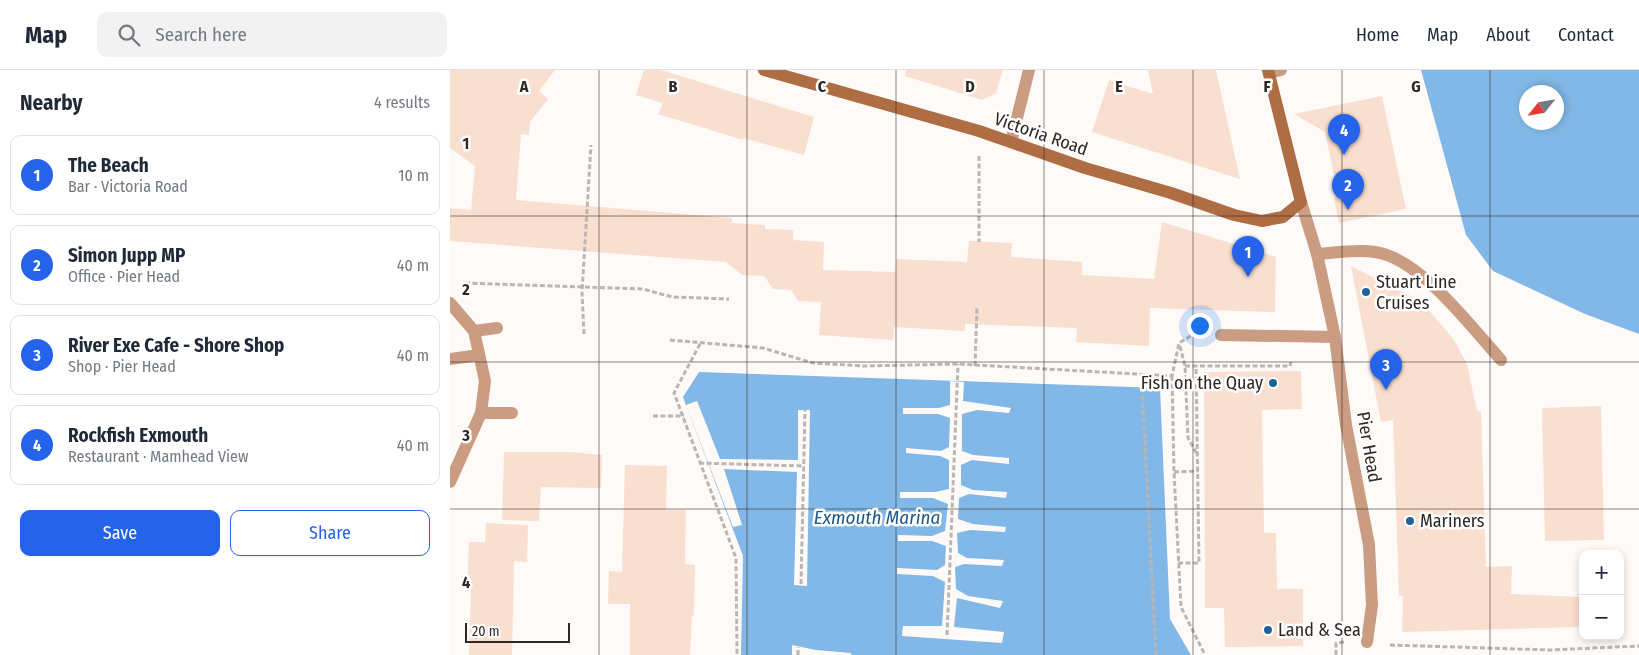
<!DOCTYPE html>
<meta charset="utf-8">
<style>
body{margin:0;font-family:"Fira Sans Condensed",sans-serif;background:#f2f2f3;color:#1f2937}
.controls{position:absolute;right:15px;bottom:15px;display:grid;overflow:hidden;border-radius:10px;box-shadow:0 2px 8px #0003}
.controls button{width:45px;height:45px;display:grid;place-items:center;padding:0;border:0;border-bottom:1px solid #e0e1e3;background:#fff;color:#1f2937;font:25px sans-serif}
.compass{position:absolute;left:1069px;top:15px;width:45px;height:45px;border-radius:50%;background:#fff;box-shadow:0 2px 8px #0003;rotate:239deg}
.scale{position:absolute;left:15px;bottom:12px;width:105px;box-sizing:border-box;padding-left:5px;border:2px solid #2e2724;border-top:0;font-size:14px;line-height:18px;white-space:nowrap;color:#2e2724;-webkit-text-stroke:4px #fff;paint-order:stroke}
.you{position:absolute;left:749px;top:255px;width:18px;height:18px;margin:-12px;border:4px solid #fff;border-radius:50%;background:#1a73e8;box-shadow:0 0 0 8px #1a73e833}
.badge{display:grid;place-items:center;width:32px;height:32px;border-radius:50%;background:#2563eb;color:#fff;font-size:16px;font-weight:700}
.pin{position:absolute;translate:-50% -41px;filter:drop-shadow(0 1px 2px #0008)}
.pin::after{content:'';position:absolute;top:26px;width:18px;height:15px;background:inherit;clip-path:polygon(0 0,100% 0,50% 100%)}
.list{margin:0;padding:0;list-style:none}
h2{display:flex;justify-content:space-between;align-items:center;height:65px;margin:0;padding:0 20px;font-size:21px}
h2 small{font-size:16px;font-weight:400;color:#747a83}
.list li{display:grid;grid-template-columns:32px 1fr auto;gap:15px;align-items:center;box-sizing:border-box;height:80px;margin:0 10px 10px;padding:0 10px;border:1px solid #e0e1e3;border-radius:10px}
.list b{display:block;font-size:19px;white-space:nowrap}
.list p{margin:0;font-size:16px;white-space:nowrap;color:#747a83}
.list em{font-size:16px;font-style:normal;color:#747a83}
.actions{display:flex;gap:10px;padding:15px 20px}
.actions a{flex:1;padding:11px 0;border:1px solid #2563eb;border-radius:10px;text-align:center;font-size:18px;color:#2563eb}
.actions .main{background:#2563eb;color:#fff}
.icon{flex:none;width:28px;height:28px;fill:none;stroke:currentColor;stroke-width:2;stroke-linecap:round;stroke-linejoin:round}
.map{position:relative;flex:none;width:1189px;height:585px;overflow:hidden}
header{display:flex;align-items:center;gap:30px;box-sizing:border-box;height:70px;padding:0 25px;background:#fff;border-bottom:1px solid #e0e1e3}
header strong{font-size:24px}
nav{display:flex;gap:28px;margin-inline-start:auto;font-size:18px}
.search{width:350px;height:45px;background:#f2f2f3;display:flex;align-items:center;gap:12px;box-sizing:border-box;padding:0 18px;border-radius:10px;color:#747a83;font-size:19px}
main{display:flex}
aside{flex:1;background:#fff}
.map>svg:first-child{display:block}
.water{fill:#81b8e7;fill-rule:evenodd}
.pier{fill:#fefaf8}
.building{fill:#f9dfcf}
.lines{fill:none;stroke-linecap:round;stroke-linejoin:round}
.path{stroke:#bbb6b4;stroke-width:3;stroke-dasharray:5 2.5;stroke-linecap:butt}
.lane{stroke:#ca9c81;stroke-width:12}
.street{stroke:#ca9c81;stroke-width:12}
.secondary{stroke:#af6d43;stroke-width:12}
.grid{fill:none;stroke:#2e2724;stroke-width:1;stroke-opacity:0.55}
.poi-dot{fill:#1c6397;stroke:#fff;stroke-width:2}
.labels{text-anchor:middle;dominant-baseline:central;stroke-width:5;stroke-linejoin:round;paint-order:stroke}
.street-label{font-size:18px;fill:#2e2724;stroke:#fff}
.poi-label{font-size:18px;fill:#2e2724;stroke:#fff;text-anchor:start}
.water-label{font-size:19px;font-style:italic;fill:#1c5885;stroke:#fff}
.grid-label{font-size:16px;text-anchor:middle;font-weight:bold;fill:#2e2724;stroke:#fff;stroke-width:5;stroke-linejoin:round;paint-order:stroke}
</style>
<header>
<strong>Map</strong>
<div class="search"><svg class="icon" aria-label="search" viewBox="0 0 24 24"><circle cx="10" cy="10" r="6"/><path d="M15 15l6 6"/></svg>Search here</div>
<nav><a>Home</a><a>Map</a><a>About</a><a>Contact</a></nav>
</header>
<main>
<aside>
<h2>Nearby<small>4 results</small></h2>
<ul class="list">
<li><span class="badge">1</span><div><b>The Beach</b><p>Bar · Victoria Road</p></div><em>10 m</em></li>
<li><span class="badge">2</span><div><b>Simon Jupp MP</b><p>Office · Pier Head</p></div><em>40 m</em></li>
<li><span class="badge">3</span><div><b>River Exe Cafe - Shore Shop</b><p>Shop · Pier Head</p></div><em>40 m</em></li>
<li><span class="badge">4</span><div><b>Rockfish Exmouth</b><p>Restaurant · Mamhead View</p></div><em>40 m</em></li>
</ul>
<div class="actions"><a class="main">Save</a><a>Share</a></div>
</aside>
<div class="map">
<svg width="1189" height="585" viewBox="0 0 1189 585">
<rect width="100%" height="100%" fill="#fefaf8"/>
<path class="water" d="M 971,0 L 1189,0 L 1189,264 L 1135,244 L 1043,201 L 1016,165 ZM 1076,22 L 1106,22 L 1106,52 L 1076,52 Z
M 249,302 L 710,318 L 720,549 L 741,585 L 291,585 L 293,486 L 233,327 Z"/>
<path class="pier" d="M 500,311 L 514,312 L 513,331 L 561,338 L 559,343 L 527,340 L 512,344 L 512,381 L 523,385 L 559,388 L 559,394 L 522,390 L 511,395 L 511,415 L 523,420 L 557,422 L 556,428 L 519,424 L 509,428 L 508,449 L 523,454 L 556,457 L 555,462 L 520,460 L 507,463 L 508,483 L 517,488 L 554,490 L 552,496 L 514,494 L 505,497 L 506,519 L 518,526 L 553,531 L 550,538 L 507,528 L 504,557 L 554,562 L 552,573 L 452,566 L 453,556 L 492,556 L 495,512 L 483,506 L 447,504 L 447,498 L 487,500 L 495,495 L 496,476 L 482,471 L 448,471 L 448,465 L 482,466 L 495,461 L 498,434 L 483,428 L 450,428 L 450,422 L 485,422 L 499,419 L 499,390 L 490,386 L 456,383 L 456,378 L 491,381 L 499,377 L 500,348 L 488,344 L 453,344 L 453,338 L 489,338 L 500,335 Z
M 247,331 L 270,389 L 348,390 L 348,340 L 360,340 L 357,516 L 344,515 L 347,402 L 274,399 L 292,455 L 283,457 L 236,335 Z
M 342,575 L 366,580 L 401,583 L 401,585 L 342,585 Z"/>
<path class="building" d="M 0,0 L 105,0 L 89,21 L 98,29 L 80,52 L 79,65 L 71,64 L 66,130 L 282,148 L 282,153 L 315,155 L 315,159 L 343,160 L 343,170 L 374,172 L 373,200 L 445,202 L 446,189 L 517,192 L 519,171 L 562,173 L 561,187 L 632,192 L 632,205 L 704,209 L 712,152 L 826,187 L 825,242 L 700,238 L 699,276 L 626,272 L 627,258 L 515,254 L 515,261 L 444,257 L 443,270 L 369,265 L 371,232 L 348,231 L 341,220 L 323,219 L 314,206 L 292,205 L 276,192 L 0,171 L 0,138 L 21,140 L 25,96 L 0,78 Z
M 194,0 L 211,0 L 364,47 L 354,85 L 293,68 L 293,70 L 208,44 L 213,33 L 186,25 Z
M 456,0 L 553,0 L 546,23 L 532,30 L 455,6 Z
M 698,0 L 766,0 L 790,109 L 642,62 L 659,10 L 703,24 Z
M 932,26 L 956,139 L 889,153 L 884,129 L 888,123 L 875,62 L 844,44 Z
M 901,196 L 972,232 L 1004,270 L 1017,294 L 1027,341 L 1031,341 L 1036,497 L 1062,496 L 1061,524 L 1130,527 L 1131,557 L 952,562 L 953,526 L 949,526 L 943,350 L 931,352 Z
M 851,301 L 852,339 L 812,340 L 814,463 L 826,463 L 827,519 L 853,519 L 853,576 L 775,577 L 774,538 L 755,538 L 754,302 Z
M 1151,336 L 1154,470 L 1095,471 L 1092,338 Z
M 54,382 L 119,382 L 152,385 L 151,418 L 91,417 L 89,451 L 52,450 Z
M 175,395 L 217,396 L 216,440 L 236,440 L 235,494 L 245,495 L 244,546 L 242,545 L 240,585 L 180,585 L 180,534 L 158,534 L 159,501 L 172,502 Z
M 36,453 L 78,455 L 77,492 L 64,491 L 62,585 L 19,585 L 21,520 L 17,520 L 19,472 L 35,472 Z"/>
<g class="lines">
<path class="path" d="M 529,86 L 529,172
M 15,213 L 193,219 L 222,227 L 279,229
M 134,264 L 132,222 L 141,75
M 220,270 L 313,278 L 363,293 L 414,296 L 508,294 L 722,306 L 729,273 L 744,264 L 748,264
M 250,274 L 224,323 L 286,488 L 287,585
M 730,276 L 735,296 L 738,368 L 747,384
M 525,296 L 527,238
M 735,296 L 840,296 L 841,292
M 699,305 L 692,316 L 706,585
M 722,306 L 724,402 L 731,537 L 755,585
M 203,346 L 234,346
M 249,393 L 353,396
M 724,402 L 748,401
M 728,493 L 749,493 L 746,296
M 351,514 L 355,340
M 497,565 L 508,294
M 940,575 L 1100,580 L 1189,576
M 348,585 L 348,577
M 886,585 L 886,573 L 894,572"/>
<path class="lane" d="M 819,3 L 831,0
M 561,72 L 579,0
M 867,184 C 886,183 907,179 925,182 C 970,188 1021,257 1051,290
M 24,261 L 47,258
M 771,265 L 885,267
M 0,289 L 29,285
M 31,343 L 62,343"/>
<path class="street" d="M 851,132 L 867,184 L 885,267 L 896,355 L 919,475 L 922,535 L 917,572
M 0,233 L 24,261 L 35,311 L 31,343 L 0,412"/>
<path class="secondary" d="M 314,0 L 529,61 L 635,98 L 721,123 L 784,145 L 812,151 L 833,147 L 851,132 L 818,0"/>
</g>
<path class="grid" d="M 149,0 L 149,585M 297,0 L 297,585M 446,0 L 446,585M 594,0 L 594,585M 743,0 L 743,585M 892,0 L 892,585M 1040,0 L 1040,585M 0,146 L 1189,146M 0,292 L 1189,292M 0,439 L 1189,439"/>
<g class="poi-dot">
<circle cx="916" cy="222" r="5"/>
<circle cx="823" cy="313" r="5"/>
<circle cx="960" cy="451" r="5"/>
<circle cx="818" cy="560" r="5"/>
</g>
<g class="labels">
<g class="street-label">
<text transform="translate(591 64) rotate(19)">Victoria Road</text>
<text transform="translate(919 377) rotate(80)">Pier Head</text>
</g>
<g class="poi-label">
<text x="926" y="212">Stuart Line<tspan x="926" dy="21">Cruises</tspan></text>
<text x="813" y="313" text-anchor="end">Fish on the Quay</text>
<text x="970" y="451">Mariners</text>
<text x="828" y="560">Land &amp; Sea</text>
</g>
<g class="water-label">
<text x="427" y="447">Exmouth Marina</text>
</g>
</g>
<g class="grid-label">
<text x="74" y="22">A</text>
<text x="223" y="22">B</text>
<text x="372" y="22">C</text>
<text x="520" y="22">D</text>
<text x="669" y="22">E</text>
<text x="817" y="22">F</text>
<text x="966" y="22">G</text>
<text x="16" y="79">1</text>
<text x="16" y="225">2</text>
<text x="16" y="371">3</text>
<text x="16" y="518">4</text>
</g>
</svg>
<div class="controls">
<button>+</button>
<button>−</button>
</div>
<svg class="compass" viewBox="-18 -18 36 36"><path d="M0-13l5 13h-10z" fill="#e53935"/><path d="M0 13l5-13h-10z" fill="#747a83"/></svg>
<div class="scale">20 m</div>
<div class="you"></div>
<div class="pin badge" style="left:798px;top:207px">1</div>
<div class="pin badge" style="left:898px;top:140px">2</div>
<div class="pin badge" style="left:936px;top:320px">3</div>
<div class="pin badge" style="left:894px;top:85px">4</div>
</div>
</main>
